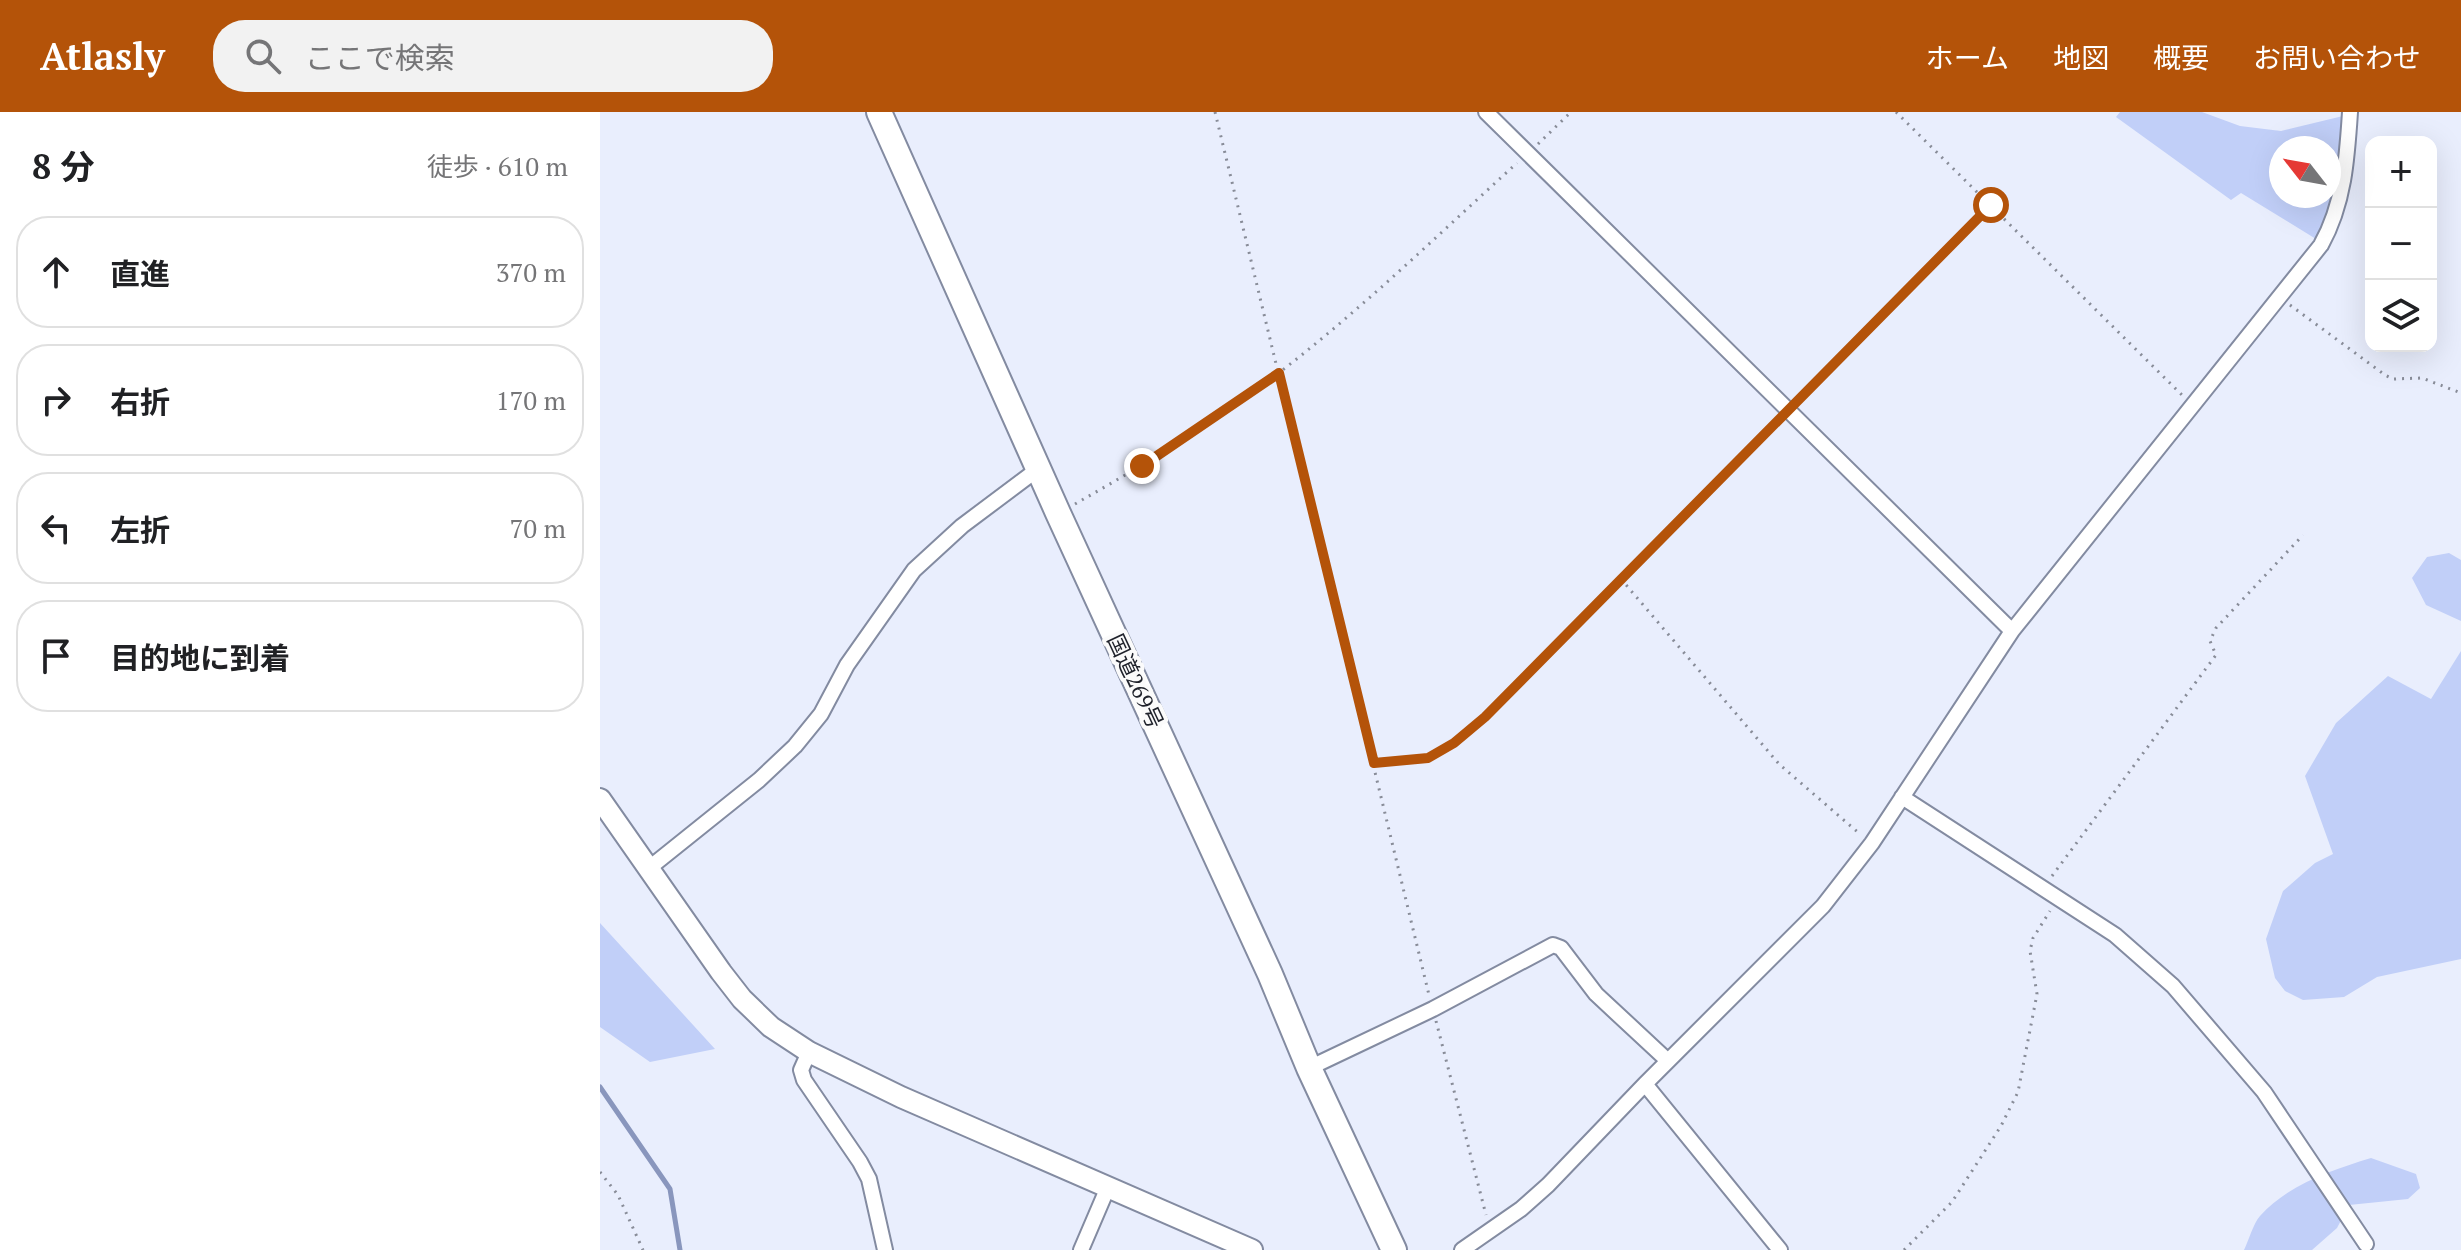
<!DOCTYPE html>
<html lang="ja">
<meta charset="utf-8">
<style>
body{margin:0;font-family:"PT Serif","Noto Sans JP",serif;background:#f2f2f2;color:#202124}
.controls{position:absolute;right:24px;top:24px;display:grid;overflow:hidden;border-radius:16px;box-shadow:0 8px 32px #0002}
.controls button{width:72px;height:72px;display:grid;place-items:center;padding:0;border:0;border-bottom:2px solid #e0e0e0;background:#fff;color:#202124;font:40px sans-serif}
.compass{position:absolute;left:1669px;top:24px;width:72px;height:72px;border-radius:50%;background:#fff;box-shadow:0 8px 32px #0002;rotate:301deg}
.stop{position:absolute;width:24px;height:24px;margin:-18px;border:6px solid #b45309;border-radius:50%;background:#fff}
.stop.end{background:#b45309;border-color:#fff;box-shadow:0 2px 8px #0008}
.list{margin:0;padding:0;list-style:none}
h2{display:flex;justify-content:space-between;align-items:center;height:104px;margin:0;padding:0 32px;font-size:34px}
h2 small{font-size:26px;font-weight:400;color:#757577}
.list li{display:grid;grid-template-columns:52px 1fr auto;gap:24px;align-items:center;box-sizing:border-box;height:112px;margin:0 16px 16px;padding:0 16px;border:2px solid #e0e0e0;border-radius:32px}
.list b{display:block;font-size:30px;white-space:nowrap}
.list em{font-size:26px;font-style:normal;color:#757577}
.icon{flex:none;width:44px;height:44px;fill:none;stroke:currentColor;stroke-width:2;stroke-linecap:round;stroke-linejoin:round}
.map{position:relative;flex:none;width:1861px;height:1138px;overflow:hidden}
header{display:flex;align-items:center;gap:48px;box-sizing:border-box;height:112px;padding:0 40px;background:#b45309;color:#fff}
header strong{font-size:38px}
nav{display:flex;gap:44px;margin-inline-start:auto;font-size:28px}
.search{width:560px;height:72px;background:#f2f2f2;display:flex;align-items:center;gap:20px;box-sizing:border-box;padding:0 28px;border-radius:32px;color:#757577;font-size:30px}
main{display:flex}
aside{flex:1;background:#fff}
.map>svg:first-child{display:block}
.green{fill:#c1cff8;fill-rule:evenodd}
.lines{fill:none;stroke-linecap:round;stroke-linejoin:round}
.stream{stroke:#8996bd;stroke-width:5}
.street-casing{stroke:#838ba1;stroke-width:18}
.secondary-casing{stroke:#838ba1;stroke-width:24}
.highway-casing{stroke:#838ba1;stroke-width:28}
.path{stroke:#888c98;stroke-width:3;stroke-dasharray:2 6;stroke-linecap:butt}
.street{stroke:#fff;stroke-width:14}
.secondary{stroke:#fff;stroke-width:20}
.highway{stroke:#fff;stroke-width:24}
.route{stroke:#b45309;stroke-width:10}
.labels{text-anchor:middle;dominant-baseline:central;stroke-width:8;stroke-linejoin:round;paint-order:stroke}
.street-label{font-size:22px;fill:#20232c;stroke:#fbfbfb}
</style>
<header>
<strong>Atlasly</strong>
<div class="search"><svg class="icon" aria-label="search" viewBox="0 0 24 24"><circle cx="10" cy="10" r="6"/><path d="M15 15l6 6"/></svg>ここで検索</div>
<nav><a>ホーム</a><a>地図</a><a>概要</a><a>お問い合わせ</a></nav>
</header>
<main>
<aside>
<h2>8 分<small>徒歩 · 610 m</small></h2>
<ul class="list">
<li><svg class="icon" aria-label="ahead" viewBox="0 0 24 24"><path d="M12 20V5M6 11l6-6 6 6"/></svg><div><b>直進</b></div><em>370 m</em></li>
<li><svg class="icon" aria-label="right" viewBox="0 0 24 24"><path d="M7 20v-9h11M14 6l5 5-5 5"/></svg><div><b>右折</b></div><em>170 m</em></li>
<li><svg class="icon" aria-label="left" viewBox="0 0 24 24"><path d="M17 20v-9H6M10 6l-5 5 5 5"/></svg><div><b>左折</b></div><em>70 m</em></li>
<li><svg class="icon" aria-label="arrive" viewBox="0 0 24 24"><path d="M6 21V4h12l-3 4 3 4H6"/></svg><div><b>目的地に到着</b></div></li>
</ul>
</aside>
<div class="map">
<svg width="1861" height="1138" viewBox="0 0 1861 1138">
<rect width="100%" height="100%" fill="#e9eefd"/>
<path class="green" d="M 1520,0 L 1602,0 L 1640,14 L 1681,19 L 1743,4 L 1730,102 L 1716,127 L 1641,81 L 1631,88 L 1516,5 ZM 1681,36 L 1729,36 L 1729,84 L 1681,84 Z
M 1849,441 L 1861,448 L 1861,509 L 1826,493 L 1812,466 L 1827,445 Z
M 1861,539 L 1861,847 L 1777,865 L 1744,885 L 1703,888 L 1685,879 L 1675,866 L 1666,827 L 1683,779 L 1715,751 L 1733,742 L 1705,664 L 1736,611 L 1788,564 L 1831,587 Z
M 0,811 L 115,937 L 50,950 L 0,915 Z
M 1771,1046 L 1816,1062 L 1820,1076 L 1808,1087 L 1749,1093 L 1737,1116 L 1712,1138 L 1644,1138 C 1649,1128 1653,1112 1660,1104 C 1689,1072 1732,1058 1771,1046 Z"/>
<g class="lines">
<path class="stream" d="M 0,975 L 70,1077 L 80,1138"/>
<defs>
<path id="street" d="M 886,0 L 1412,519
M 1302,685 L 1515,823 L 1573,874 L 1664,980 L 1766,1132
M 48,757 L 159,668 L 195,634 L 221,602 L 247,553 L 314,458 L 362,414 L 438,357
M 209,940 L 201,958 L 204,968 L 260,1050 L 269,1067 L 285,1138
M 709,956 L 833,897 L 953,833 L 961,836 L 996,882 L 1068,949
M 1045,972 L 1180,1138
M 481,1138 L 508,1075
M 862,1138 L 921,1097 L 948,1073 L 1045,972 L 1223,794 L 1272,731 L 1412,519 L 1721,133 C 1744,92 1747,47 1750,0"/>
<path id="secondary" d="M 0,687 L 121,860 L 142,887 L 171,915 L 209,940 L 301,985 L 652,1138"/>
<path id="highway" d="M 279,0 L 458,401 L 670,862 L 709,956 L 794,1138"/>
</defs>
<use href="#street" class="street-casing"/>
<use href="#secondary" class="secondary-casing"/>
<use href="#highway" class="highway-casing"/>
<path class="path" d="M 615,0 L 829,883
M 1296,0 L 1582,283
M 938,32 L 971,0
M 1690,193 L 1785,263 L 1793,267 L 1822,266 L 1861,281
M 1199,287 L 1391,93
M 475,392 C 545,352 617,310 680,260 C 763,196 840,121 917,51
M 1021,467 L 1179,652 L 1261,723
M 774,651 L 828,646 L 854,631 L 885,605 L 1179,307
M 1452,764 L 1616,543 L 1610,529 L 1616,516 L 1703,423
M 836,909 L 886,1103
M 0,1060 L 18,1083 L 43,1138
M 1304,1138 L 1352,1090 L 1401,1014 L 1418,980 L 1437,882 L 1430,839 L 1433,826 L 1450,799"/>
<use href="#street" class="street"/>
<use href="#secondary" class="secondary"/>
<use href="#highway" class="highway"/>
</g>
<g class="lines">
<path class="route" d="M 542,354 L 679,261 L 774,651 L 828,646 L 854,631 L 885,605 L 1391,93"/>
</g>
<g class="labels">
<g class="street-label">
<text transform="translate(536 569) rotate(65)">国道269号</text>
</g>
</g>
</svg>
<div class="controls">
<button>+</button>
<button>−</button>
<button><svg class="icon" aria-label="layers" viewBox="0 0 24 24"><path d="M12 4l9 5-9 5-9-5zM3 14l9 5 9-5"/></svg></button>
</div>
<svg class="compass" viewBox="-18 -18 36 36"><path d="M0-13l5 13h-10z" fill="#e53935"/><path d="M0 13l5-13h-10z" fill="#757577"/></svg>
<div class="stop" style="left:1391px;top:93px"></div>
<div class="stop end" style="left:542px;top:354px"></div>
</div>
</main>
